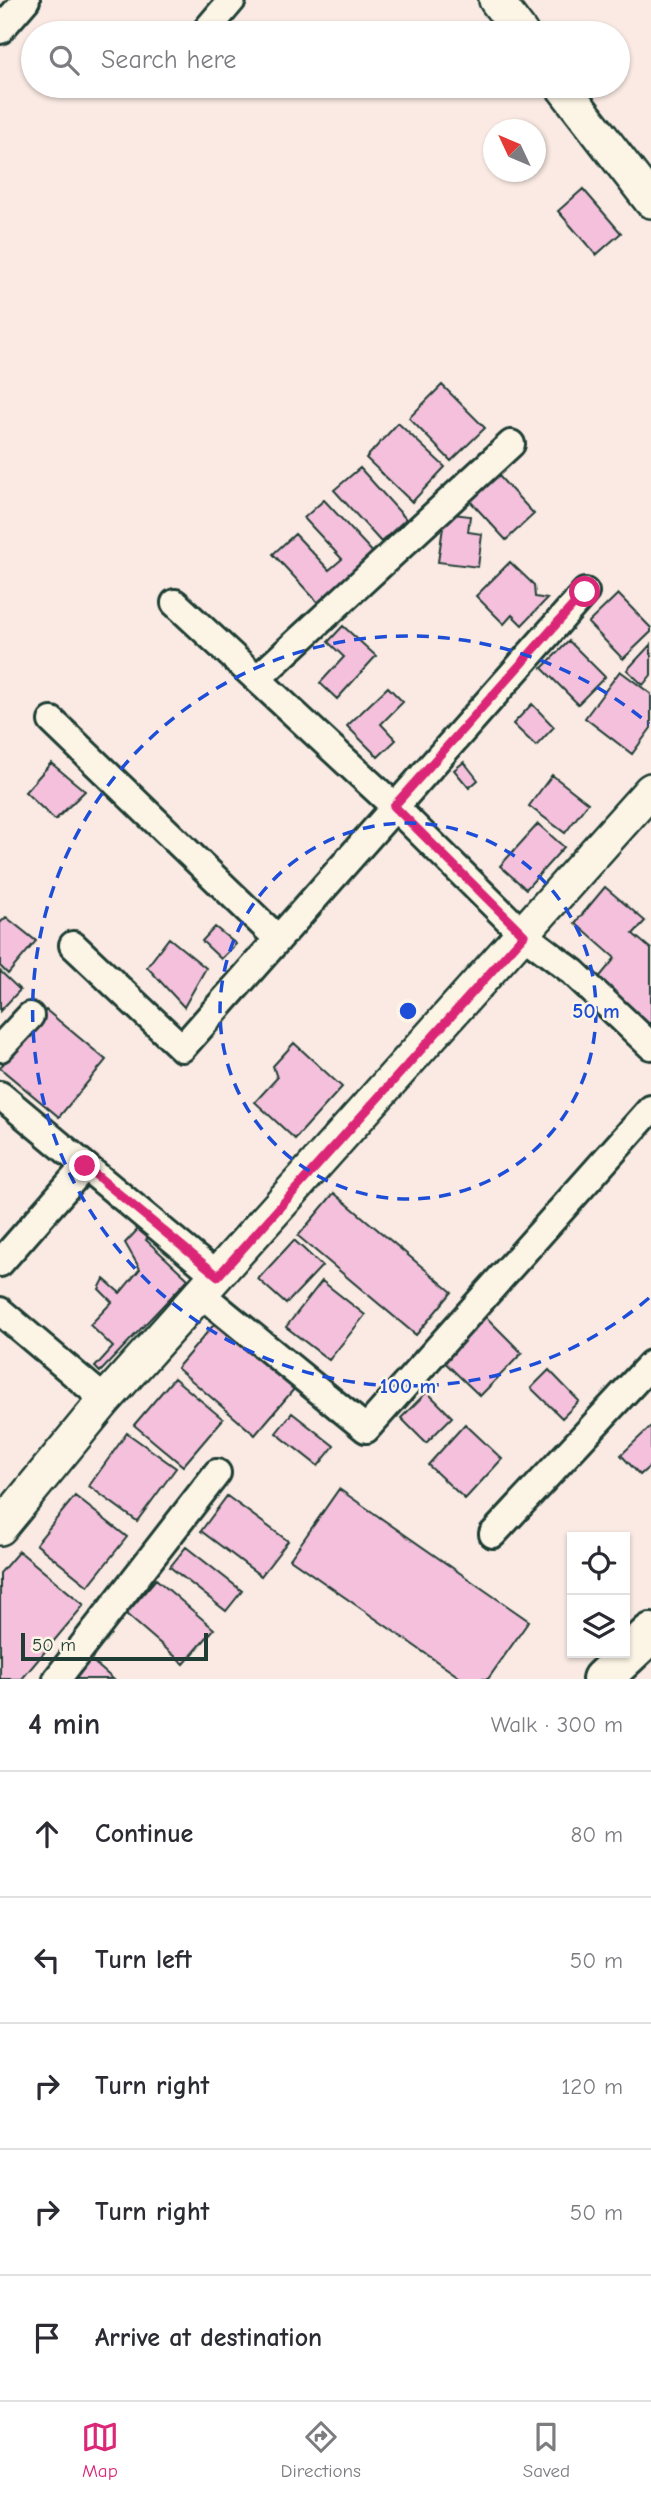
<!DOCTYPE html>
<meta charset="utf-8">
<style>
body{margin:0;font-family:"Comic Neue",sans-serif;background:#f7f7f7;color:#2b2b33}
.controls{position:absolute;right:21px;bottom:21px;display:grid;overflow:hidden;border-radius:0px;box-shadow:0 2px 5px #0004}
.controls button{width:63px;height:63px;display:grid;place-items:center;padding:0;border:0;border-bottom:2px solid #e1e1e2;background:#fff;color:#2b2b33;font:35px sans-serif}
.compass{position:absolute;left:483px;top:119px;width:63px;height:63px;border-radius:50%;background:#fff;box-shadow:0 2px 5px #0004;rotate:314deg}
.scale{position:absolute;left:21px;bottom:18px;width:187px;box-sizing:border-box;padding-left:7px;border:4px solid #1f3d34;border-top:0;font-size:19px;line-height:24px;white-space:nowrap;color:#1f3d34;-webkit-text-stroke:5px #fcf5e5;paint-order:stroke}
.stop{position:absolute;width:21px;height:21px;margin:-16px;border:5px solid #db2777;border-radius:50%;background:#fff}
.stop.end{background:#db2777;border-color:#fff;box-shadow:0 2px 7px #0008}
.list{margin:0;padding:0;list-style:none}
h2{display:flex;justify-content:space-between;align-items:center;height:91px;margin:0;padding:0 28px;font-size:30px}
h2 small{font-size:23px;font-weight:400;color:#7c7c81}
.list li{display:grid;grid-template-columns:46px 1fr auto;gap:21px;align-items:center;box-sizing:border-box;height:126px;padding:0 28px;border-top:2px solid #e1e1e2}
.list b{display:block;font-size:26px;white-space:nowrap}
.list em{font-size:23px;font-style:normal;color:#7c7c81}
.icon{flex:none;width:38px;height:38px;fill:none;stroke:currentColor;stroke-width:2;stroke-linecap:round;stroke-linejoin:round}
.map{position:relative;flex:none;width:651px;height:1679px;overflow:hidden}
.search{position:absolute;background:#fff;box-shadow:0 2px 5px #0004;left:21px;right:21px;top:21px;height:77px;display:flex;align-items:center;gap:18px;box-sizing:border-box;padding:0 24px;border-radius:38px;color:#7c7c81;font-size:26px}
.sheet{height:721px;background:#fff}
nav{display:flex;justify-content:space-around;align-items:center;box-sizing:border-box;height:98px;border-top:2px solid #e1e1e2;background:#fff;font-size:19px;color:#7c7c81}
nav a{display:grid;justify-items:center;gap:4px}
nav .on{color:#db2777}
.map>svg:first-child{display:block}
.building{fill:#f4c0dc;stroke:#1f3d34;stroke-width:2}
.lines{fill:none;stroke-linecap:round;stroke-linejoin:round}
.minor-casing{stroke:#1f3d34;stroke-width:32}
.tertiary-casing{stroke:#1f3d34;stroke-width:38}
.secondary-casing{stroke:#1f3d34;stroke-width:44}
.minor{stroke:#fcf5e5;stroke-width:26}
.tertiary{stroke:#fcf5e5;stroke-width:33}
.secondary{stroke:#fcf5e5;stroke-width:38}
.route{stroke:#db2777;stroke-width:9}
.ring{fill:none;stroke:#1d4ed8;stroke-width:3.5;stroke-dasharray:12 9}
.centre{fill:#1d4ed8;stroke:#fcf5e5;stroke-width:3.5}
.ring-label{font-size:21px;text-anchor:middle;font-weight:bold;fill:#1d4ed8;stroke:#fcf5e5;stroke-width:5;stroke-linejoin:round;paint-order:stroke}
</style>
<div class="map">
<svg width="651" height="1679" viewBox="0 0 651 1679">
<rect width="100%" height="100%" fill="#faeae3"/>
<filter id="ink" filterUnits="userSpaceOnUse"><feTurbulence type="fractalNoise" baseFrequency=".0143" numOctaves="2"/><feDisplacementMap in="SourceGraphic" scale="14" xChannelSelector="R" yChannelSelector="G"/><feConvolveMatrix kernelMatrix="1 2 1 2 8 2 1 2 1" color-interpolation-filters="sRGB"/></filter>
<g filter="url(#ink)">
<path class="building" d="M 583,189 L 621,233 L 596,255 L 558,211 Z
M 442,385 L 485,428 L 451,461 L 409,418 Z
M 398,423 L 445,467 L 412,502 L 366,458 Z
M 360,468 L 406,519 L 381,542 L 334,490 Z
M 498,475 L 534,514 L 506,540 L 470,501 Z
M 324,500 L 377,557 L 323,608 L 273,554 L 295,534 L 329,570 L 342,559 L 304,518 Z
M 445,513 L 470,516 L 468,532 L 482,534 L 478,567 L 438,562 Z
M 510,562 L 534,585 L 535,597 L 547,599 L 522,625 L 512,615 L 504,624 L 476,596 Z
M 618,594 L 651,628 L 651,632 L 623,659 L 588,623 Z
M 343,626 L 376,656 L 337,699 L 320,683 L 344,657 L 328,642 Z
M 569,641 L 605,677 L 578,704 L 542,668 Z
M 651,644 L 651,675 L 643,685 L 627,670 Z
M 620,671 L 651,694 L 651,728 L 632,754 L 585,718 Z
M 388,687 L 403,702 L 381,724 L 396,740 L 378,757 L 347,726 Z
M 532,704 L 554,727 L 536,746 L 513,724 Z
M 464,762 L 478,780 L 469,788 L 454,770 Z
M 51,763 L 85,791 L 55,820 L 25,792 Z
M 552,775 L 588,803 L 565,833 L 529,806 Z
M 538,824 L 564,847 L 526,889 L 500,866 Z
M 605,887 L 645,921 L 633,934 L 651,949 L 651,1026 L 597,980 L 615,958 L 575,923 Z
M 6,917 L 36,941 L 8,974 L 0,966 L 0,923 Z
M 215,927 L 236,944 L 221,959 L 202,941 Z
M 169,938 L 206,968 L 184,1007 L 147,967 Z
M 0,971 L 20,990 L 0,1011 Z
M 46,1010 L 106,1060 L 59,1117 L 0,1068 Z
M 294,1043 L 342,1087 L 295,1139 L 255,1102 L 277,1078 L 273,1066 Z
M 334,1193 L 452,1292 L 416,1335 L 298,1236 Z
M 142,1225 L 151,1234 L 146,1240 L 188,1279 L 100,1372 L 95,1367 L 113,1347 L 90,1325 L 112,1302 L 99,1289 L 104,1279 L 120,1293 L 140,1269 L 125,1243 Z
M 294,1240 L 322,1266 L 286,1304 L 258,1279 Z
M 322,1281 L 365,1315 L 329,1360 L 286,1327 Z
M 480,1311 L 522,1353 L 480,1396 L 437,1355 Z
M 216,1322 L 294,1389 L 255,1435 L 177,1368 Z
M 549,1370 L 579,1401 L 562,1418 L 531,1388 Z
M 174,1378 L 223,1419 L 183,1466 L 134,1425 Z
M 427,1392 L 452,1417 L 426,1443 L 401,1418 Z
M 292,1413 L 334,1446 L 318,1466 L 276,1433 Z
M 465,1424 L 502,1459 L 465,1499 L 428,1465 Z
M 651,1426 L 651,1465 L 640,1475 L 621,1455 Z
M 127,1433 L 176,1468 L 137,1521 L 89,1486 Z
M 339,1489 L 529,1621 L 488,1679 L 462,1679 L 290,1559 Z
M 75,1496 L 127,1537 L 88,1586 L 36,1544 Z
M 227,1496 L 288,1541 L 261,1576 L 201,1531 Z
M 186,1547 L 242,1591 L 226,1611 L 170,1567 Z
M 19,1551 L 84,1605 L 22,1679 L 0,1679 L 0,1573 Z
M 156,1579 L 214,1629 L 184,1664 L 126,1614 Z
M 90,1659 L 113,1679 L 73,1679 Z"/>
<g class="lines">
<defs>
<path id="minor" d="M 0,30 L 26,0
M 204,33 L 232,0
M 175,603 L 394,806 L 524,935 L 573,972 L 651,1046
M 257,679 L 511,444
M 52,721 L 278,939
M 73,945 L 182,1048 L 585,592
M 0,1048 L 30,1016
M 0,1095 L 217,1276
M 0,1263 L 85,1166
M 201,1294 L 366,1429 L 651,1109
M 0,1311 L 105,1400
M 493,1534 L 651,1364
M 57,1679 L 217,1473"/>
<path id="tertiary" d="M 496,0 L 521,33
M 562,86 L 651,201
M 0,1528 L 105,1400 L 651,790"/>
<path id="secondary" d="M 602,1679 L 651,1633"/>
</defs>
<use href="#minor" class="minor-casing"/>
<use href="#tertiary" class="tertiary-casing"/>
<use href="#secondary" class="secondary-casing"/>
<use href="#minor" class="minor"/>
<use href="#tertiary" class="tertiary"/>
<use href="#secondary" class="secondary"/>
</g>
</g>
<g class="lines" filter="url(#ink)">
<path class="route" d="M 85,1166 L 218,1276 L 524,935 L 394,806 L 585,592"/>
</g>
<g class="ring">
<circle cx="408" cy="1011" r="188"/>
<path d="M649 1298A375 375 0 1 1 649 724"/>
</g>
<circle cx="408" cy="1011" r="10" class="centre"/>
<g class="ring-label">
<text x="596" y="1018">50 m</text>
<text x="408" y="1393">100 m</text>
</g>
</svg>
<div class="controls">
<button><svg class="icon" aria-label="locate" viewBox="0 0 24 24"><circle cx="12" cy="12" r="6"/><path d="M12 2v4M12 18v4M2 12h4M18 12h4"/></svg></button>
<button><svg class="icon" aria-label="layers" viewBox="0 0 24 24"><path d="M12 4l9 5-9 5-9-5zM3 14l9 5 9-5"/></svg></button>
</div>
<svg class="compass" viewBox="-18 -18 36 36"><path d="M0-13l5 13h-10z" fill="#e53935"/><path d="M0 13l5-13h-10z" fill="#7c7c81"/></svg>
<div class="scale">50 m</div>
<div class="stop" style="left:585px;top:592px"></div>
<div class="stop end" style="left:85px;top:1166px"></div>
<div class="search"><svg class="icon" aria-label="search" viewBox="0 0 24 24"><circle cx="10" cy="10" r="6"/><path d="M15 15l6 6"/></svg>Search here</div>
</div>
<section class="sheet">
<h2>4 min<small>Walk · 300 m</small></h2>
<ul class="list">
<li><svg class="icon" aria-label="ahead" viewBox="0 0 24 24"><path d="M12 20V5M6 11l6-6 6 6"/></svg><div><b>Continue</b></div><em>80 m</em></li>
<li><svg class="icon" aria-label="left" viewBox="0 0 24 24"><path d="M17 20v-9H6M10 6l-5 5 5 5"/></svg><div><b>Turn left</b></div><em>50 m</em></li>
<li><svg class="icon" aria-label="right" viewBox="0 0 24 24"><path d="M7 20v-9h11M14 6l5 5-5 5"/></svg><div><b>Turn right</b></div><em>120 m</em></li>
<li><svg class="icon" aria-label="right" viewBox="0 0 24 24"><path d="M7 20v-9h11M14 6l5 5-5 5"/></svg><div><b>Turn right</b></div><em>50 m</em></li>
<li><svg class="icon" aria-label="arrive" viewBox="0 0 24 24"><path d="M6 21V4h12l-3 4 3 4H6"/></svg><div><b>Arrive at destination</b></div></li>
</ul>
</section>
<nav>
<a class="on"><svg class="icon" aria-label="map" viewBox="0 0 24 24"><path d="M3 6l6-2 6 2 6-2v14l-6 2-6-2-6 2zM9 4v14M15 6v14"/></svg>Map</a>
<a><svg class="icon" aria-label="directions" viewBox="0 0 24 24"><path d="M12 3l9 9-9 9-9-9zM9 14v-3h6M13 9l2 2-2 2"/></svg>Directions</a>
<a><svg class="icon" aria-label="saved" viewBox="0 0 24 24"><path d="M7 4h10v16l-5-4-5 4z"/></svg>Saved</a>
</nav>
